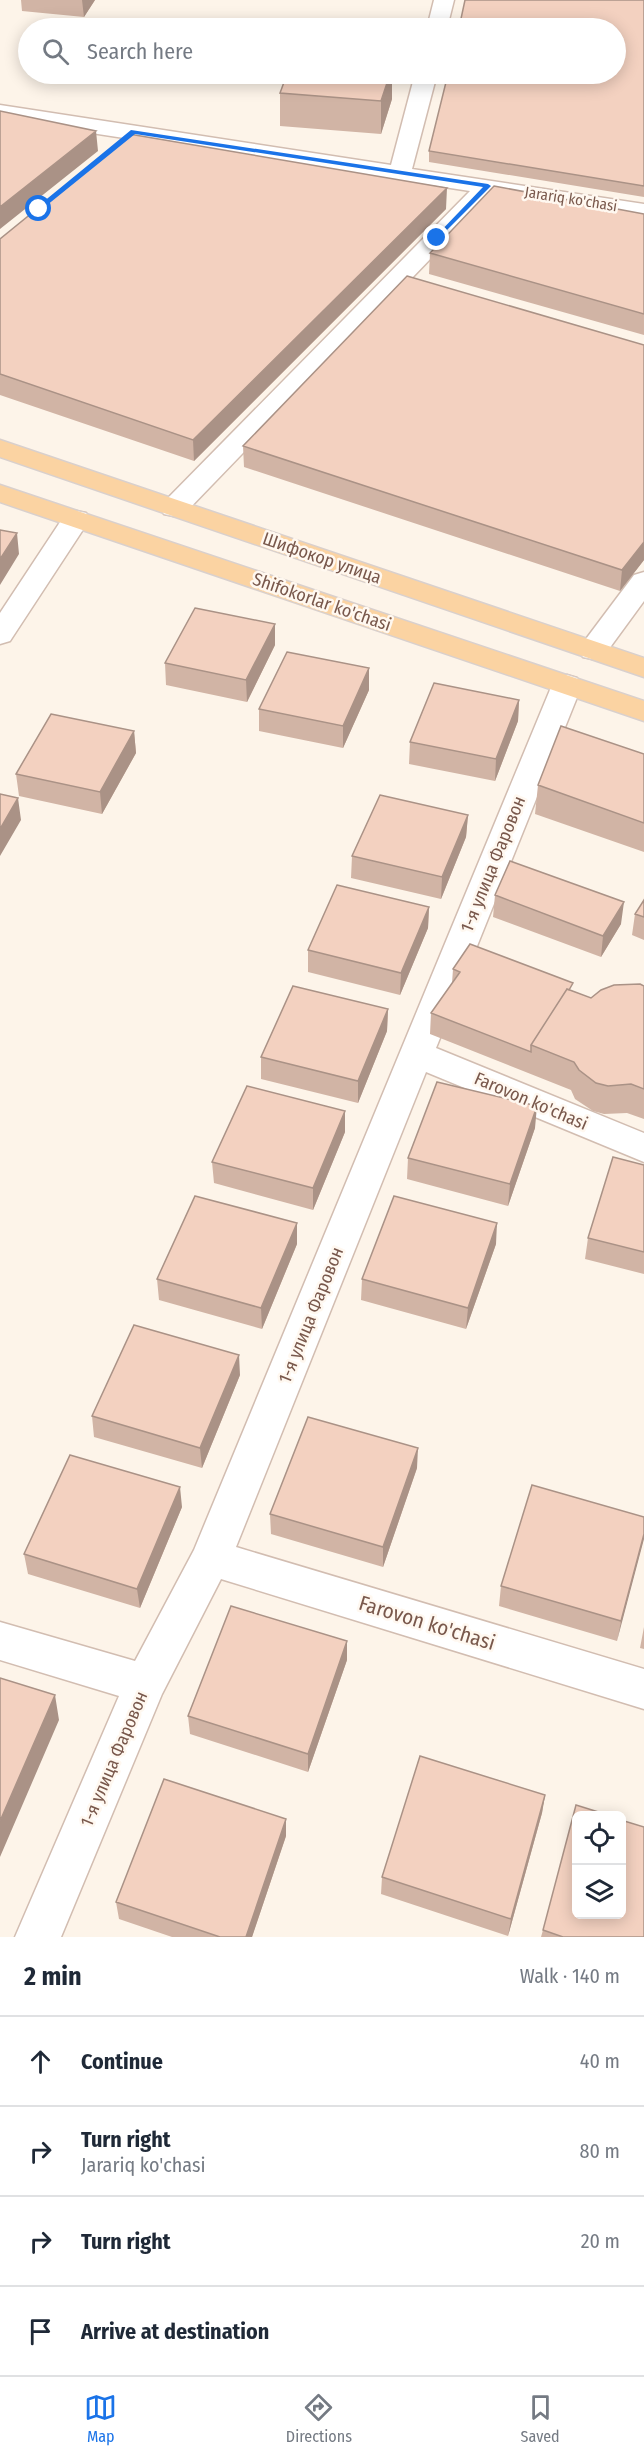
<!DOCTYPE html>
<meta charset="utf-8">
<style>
body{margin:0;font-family:"Fira Sans Condensed",sans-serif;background:#f6f6f7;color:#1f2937}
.controls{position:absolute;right:18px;bottom:18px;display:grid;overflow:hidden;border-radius:9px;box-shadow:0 3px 15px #0003}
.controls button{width:54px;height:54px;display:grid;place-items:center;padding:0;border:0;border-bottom:2px solid #e0e1e3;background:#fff;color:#1f2937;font:30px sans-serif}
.stop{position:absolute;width:18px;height:18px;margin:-14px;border:4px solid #1a73e8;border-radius:50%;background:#fff}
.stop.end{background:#1a73e8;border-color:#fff;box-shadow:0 2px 6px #0008}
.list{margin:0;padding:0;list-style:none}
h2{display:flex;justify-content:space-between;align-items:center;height:78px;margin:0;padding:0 24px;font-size:26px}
h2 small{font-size:20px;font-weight:400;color:#747a83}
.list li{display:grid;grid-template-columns:39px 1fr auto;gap:18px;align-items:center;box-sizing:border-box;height:90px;padding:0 24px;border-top:2px solid #e0e1e3}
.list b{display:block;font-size:22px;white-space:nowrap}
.list p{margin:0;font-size:20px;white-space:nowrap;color:#747a83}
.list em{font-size:20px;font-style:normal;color:#747a83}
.icon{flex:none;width:33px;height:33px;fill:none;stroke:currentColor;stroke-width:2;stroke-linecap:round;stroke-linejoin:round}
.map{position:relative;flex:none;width:644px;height:1937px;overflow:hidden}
.search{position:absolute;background:#fff;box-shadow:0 3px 15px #0003;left:18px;right:18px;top:18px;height:66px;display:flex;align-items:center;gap:15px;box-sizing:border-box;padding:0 21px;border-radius:33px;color:#747a83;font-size:22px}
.sheet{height:438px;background:#fff}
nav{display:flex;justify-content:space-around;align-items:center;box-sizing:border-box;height:84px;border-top:2px solid #e0e1e3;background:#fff;font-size:16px;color:#747a83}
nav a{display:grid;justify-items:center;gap:3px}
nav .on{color:#1a73e8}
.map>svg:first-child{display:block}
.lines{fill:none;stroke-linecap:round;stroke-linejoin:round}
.minor-casing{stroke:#d2bdb1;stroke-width:3}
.major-casing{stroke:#d9d0cd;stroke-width:3}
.minor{fill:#fff;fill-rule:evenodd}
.major{fill:#fbd3a2;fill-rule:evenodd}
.wall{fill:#d1b4a5}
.shaded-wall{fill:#aa9286}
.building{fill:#f3d1c0;stroke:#aa9286;stroke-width:1.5}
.route{fill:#1a73e8}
.labels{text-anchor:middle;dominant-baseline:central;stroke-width:5;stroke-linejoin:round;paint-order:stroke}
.far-street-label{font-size:15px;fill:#79584c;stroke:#fff8f0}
.street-label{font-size:18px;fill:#79584c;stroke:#fff8f0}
.near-street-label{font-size:21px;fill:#79584c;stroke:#fff8f0}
</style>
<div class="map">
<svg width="644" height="1937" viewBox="0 0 644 1937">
<rect width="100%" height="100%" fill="#fdf4e9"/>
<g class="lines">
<defs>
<path id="minor" d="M 434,0 L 454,0 L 447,28 L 427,28 Z
M 415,74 L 437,74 L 412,169 L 644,204 L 644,218 L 492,195 L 184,514 L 174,516 L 164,514 L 160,508 L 164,502 L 470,191 L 0,119 L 0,105 L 391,165 Z
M 76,511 L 86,513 L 90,519 L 10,641 L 0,644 L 0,613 L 66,513 Z
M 644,572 L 644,601 L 603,657 L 593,659 L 583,657 L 579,650 L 583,643 L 634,575 Z
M 567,675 L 577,678 L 582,685 L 436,1048 L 644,1133 L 644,1162 L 426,1072 L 236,1547 L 644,1669 L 644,1709 L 221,1579 L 162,1694 L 61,1937 L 15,1937 L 119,1696 L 0,1660 L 0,1622 L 135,1661 L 194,1550 L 552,685 L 557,678 Z"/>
<path id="major" d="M 0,440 L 644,658 L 644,677 L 0,457 Z
M 0,485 L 644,701 L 644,721 L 0,502 Z"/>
</defs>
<use href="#minor" class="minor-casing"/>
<use href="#major" class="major-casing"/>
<use href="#minor" class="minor"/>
<use href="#major" class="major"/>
</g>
<path class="wall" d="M 21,0 L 95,0 L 84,17 L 22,11 Z
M 644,0 L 644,197 L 429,162 L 429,151 Z
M 287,74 L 392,74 L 392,99 L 381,134 L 280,126 L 280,93 Z
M 446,209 L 194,461 L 0,395 L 0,239 Z
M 644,214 L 644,335 L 429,274 L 430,253 Z
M 243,446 L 644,560 L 620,591 L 244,467 Z
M 275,624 L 275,645 L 247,702 L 166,685 L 165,663 Z
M 369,690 L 343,748 L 259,731 L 259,709 Z
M 519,700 L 518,721 L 495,781 L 409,764 L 410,742 Z
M 134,731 L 136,753 L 102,814 L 19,796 L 16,774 Z
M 644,754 L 644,852 L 535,814 L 538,785 Z
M 468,815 L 466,837 L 441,899 L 351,878 L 352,856 Z
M 495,895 L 621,924 L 601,957 L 493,917 Z
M 644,900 L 644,940 L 632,935 L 635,914 Z
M 429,907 L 428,928 L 400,995 L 308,972 L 308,950 Z
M 453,969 L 573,991 L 591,998 L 644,986 L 644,1119 L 627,1113 L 604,1114 L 593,1111 L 575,1099 L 571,1090 L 430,1034 L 431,1013 L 452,983 Z
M 388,1009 L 387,1031 L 358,1103 L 261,1079 L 261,1057 Z
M 345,1111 L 345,1132 L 313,1210 L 214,1183 L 212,1162 Z
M 535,1128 L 508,1206 L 407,1179 L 408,1158 Z
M 644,1165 L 644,1274 L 585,1259 L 588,1238 Z
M 297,1244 L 262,1329 L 159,1300 L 157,1279 Z
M 496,1244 L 466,1329 L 361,1300 L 362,1279 Z
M 240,1375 L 202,1468 L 94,1437 L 92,1416 Z
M 417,1468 L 383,1567 L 271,1534 L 270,1514 Z
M 182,1507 L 140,1608 L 28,1574 L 24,1554 Z
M 644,1517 L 617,1641 L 499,1606 L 501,1586 Z
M 644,1627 L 644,1649 L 640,1648 Z
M 347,1660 L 308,1772 L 190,1734 L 188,1716 Z
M 545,1795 L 542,1813 L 508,1936 L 381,1894 L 382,1877 Z
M 286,1836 L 252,1937 L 172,1937 L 119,1919 L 116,1902 Z
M 543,1930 L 644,1937 L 541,1937 Z"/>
<path class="shaded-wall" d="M 82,0 L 95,0 L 84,17 Z
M 390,74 L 392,74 L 392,99 L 381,134 L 381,101 Z
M 96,131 L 98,151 L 0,229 L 0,207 Z
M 447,188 L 446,209 L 194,461 L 193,440 Z
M 17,533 L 19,554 L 0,585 L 0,559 Z
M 644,542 L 644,560 L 620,591 L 622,570 Z
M 275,624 L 275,645 L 247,702 L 246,680 Z
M 369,668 L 369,690 L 343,748 L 343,726 Z
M 519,700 L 518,721 L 495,781 L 496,759 Z
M 134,731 L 136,753 L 102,814 L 100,792 Z
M 18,798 L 21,820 L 0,856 L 0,829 Z
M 468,815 L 466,837 L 441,899 L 442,877 Z
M 624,902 L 621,924 L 601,957 L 603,936 Z
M 429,907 L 428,928 L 400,995 L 401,973 Z
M 388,1009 L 387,1031 L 358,1103 L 358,1081 Z
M 537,1106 L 535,1128 L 508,1206 L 510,1184 Z
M 345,1111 L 345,1132 L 313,1210 L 313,1188 Z
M 297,1223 L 297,1244 L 262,1329 L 261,1308 Z
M 497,1223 L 496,1244 L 466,1329 L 468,1308 Z
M 239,1355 L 240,1375 L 202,1468 L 200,1448 Z
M 418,1448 L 417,1468 L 383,1567 L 383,1547 Z
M 180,1487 L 182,1507 L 140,1608 L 137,1589 Z
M 644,1534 L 644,1539 L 617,1641 L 621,1621 Z
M 347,1641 L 347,1660 L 308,1772 L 308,1754 Z
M 55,1695 L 59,1720 L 0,1857 L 0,1821 Z
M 545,1795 L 542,1813 L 508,1936 L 511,1919 Z
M 286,1819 L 286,1836 L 252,1937 L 246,1937 Z"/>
<path class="building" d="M 465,0 L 644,0 L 644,186 L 429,151 L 448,74 L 615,74 L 615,28 L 459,28 Z
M 287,74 L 390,74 L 381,101 L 280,93 Z
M 0,111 L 96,131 L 0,207 Z
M 129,134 L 447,188 L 193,440 L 0,374 L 0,239 Z
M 494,186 L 644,214 L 644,314 L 430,253 Z
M 407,276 L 644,345 L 644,542 L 622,570 L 243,446 Z
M 0,530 L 17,533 L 0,559 Z
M 195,608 L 275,624 L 246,680 L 165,663 Z
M 287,652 L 369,668 L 343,726 L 259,709 Z
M 434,683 L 519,700 L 496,759 L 410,742 Z
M 51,714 L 134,731 L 100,792 L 16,774 Z
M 561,726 L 644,754 L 644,823 L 538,785 Z
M 0,794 L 18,798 L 0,829 Z
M 380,795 L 468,815 L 442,877 L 352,856 Z
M 510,861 L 624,902 L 603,936 L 495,895 Z
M 337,885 L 429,907 L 401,973 L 308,950 Z
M 644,900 L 644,917 L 635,914 Z
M 470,944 L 573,983 L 569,990 L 567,989 L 531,1045 L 531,1052 L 431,1013 L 460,972 L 453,969 Z
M 640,984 L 644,986 L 644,1089 L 631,1084 L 608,1086 L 596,1083 L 579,1070 L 574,1062 L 531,1045 L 567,989 L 591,998 L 601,990 L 614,985 Z
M 293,986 L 388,1009 L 358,1081 L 261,1057 Z
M 437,1082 L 537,1106 L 510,1184 L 408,1158 Z
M 247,1086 L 345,1111 L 313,1188 L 212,1162 Z
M 613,1157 L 644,1165 L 644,1252 L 588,1238 Z
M 195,1196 L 297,1223 L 261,1308 L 157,1279 Z
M 394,1196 L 497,1223 L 468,1308 L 362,1279 Z
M 134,1325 L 239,1355 L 200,1448 L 92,1416 Z
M 308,1417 L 418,1448 L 383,1547 L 270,1514 Z
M 70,1455 L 180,1487 L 137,1589 L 24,1554 Z
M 532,1485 L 644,1517 L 644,1534 L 621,1621 L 501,1586 Z
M 231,1606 L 347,1641 L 308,1754 L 188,1716 Z
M 0,1678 L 55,1695 L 0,1821 Z
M 420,1756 L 545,1795 L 511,1919 L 382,1877 Z
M 164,1779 L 286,1819 L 246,1937 L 220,1937 L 116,1902 Z
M 576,1805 L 608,1815 L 576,1815 L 576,1914 L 621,1914 L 621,1820 L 644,1827 L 644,1937 L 563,1937 L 543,1930 Z"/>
<path class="route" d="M 131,130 L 488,184 L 491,186 L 437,240 L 435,237 L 483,187 L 135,134 L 41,210 L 37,210 L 37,207 Z"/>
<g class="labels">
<g class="far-street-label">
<text transform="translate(571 199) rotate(9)">Jarariq ko'chasi</text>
</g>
<g class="street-label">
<text transform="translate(322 558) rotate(19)">Шифокор улица</text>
<text transform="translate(322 602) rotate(19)">Shifokorlar ko'chasi</text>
<text transform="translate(493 864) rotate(-68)">1-я улица Фаровон</text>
<text transform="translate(531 1101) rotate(23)">Farovon ko'chasi</text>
<text transform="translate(311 1315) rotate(-68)">1-я улица Фаровон</text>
<text transform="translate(114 1759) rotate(-67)">1-я улица Фаровон</text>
</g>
<g class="near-street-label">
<text transform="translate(427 1623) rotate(17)">Farovon ko'chasi</text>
</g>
</g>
</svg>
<div class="controls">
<button><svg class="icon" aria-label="locate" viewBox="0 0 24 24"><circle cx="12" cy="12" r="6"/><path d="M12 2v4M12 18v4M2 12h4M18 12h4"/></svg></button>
<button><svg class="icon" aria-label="layers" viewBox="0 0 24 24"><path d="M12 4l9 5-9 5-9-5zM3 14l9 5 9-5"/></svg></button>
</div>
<div class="stop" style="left:39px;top:209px"></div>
<div class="stop end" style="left:437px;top:238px"></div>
<div class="search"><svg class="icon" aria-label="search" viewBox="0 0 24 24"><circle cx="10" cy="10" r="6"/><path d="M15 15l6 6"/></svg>Search here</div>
</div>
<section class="sheet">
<h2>2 min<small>Walk · 140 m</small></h2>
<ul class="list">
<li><svg class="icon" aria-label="ahead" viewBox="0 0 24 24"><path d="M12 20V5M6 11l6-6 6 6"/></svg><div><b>Continue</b></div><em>40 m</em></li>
<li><svg class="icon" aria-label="right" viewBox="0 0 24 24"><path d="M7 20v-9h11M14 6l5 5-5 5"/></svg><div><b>Turn right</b><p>Jarariq ko'chasi</p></div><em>80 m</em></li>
<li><svg class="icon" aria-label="right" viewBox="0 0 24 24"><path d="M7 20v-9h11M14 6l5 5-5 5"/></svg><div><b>Turn right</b></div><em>20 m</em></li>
<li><svg class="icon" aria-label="arrive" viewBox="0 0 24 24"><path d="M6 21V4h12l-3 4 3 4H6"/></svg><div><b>Arrive at destination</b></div></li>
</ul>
</section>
<nav>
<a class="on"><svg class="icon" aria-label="map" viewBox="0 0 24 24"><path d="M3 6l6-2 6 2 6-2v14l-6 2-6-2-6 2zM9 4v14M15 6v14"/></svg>Map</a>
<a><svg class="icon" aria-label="directions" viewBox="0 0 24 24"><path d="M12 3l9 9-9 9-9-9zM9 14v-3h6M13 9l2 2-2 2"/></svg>Directions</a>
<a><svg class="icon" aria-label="saved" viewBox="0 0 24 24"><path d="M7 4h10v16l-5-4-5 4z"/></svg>Saved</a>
</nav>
